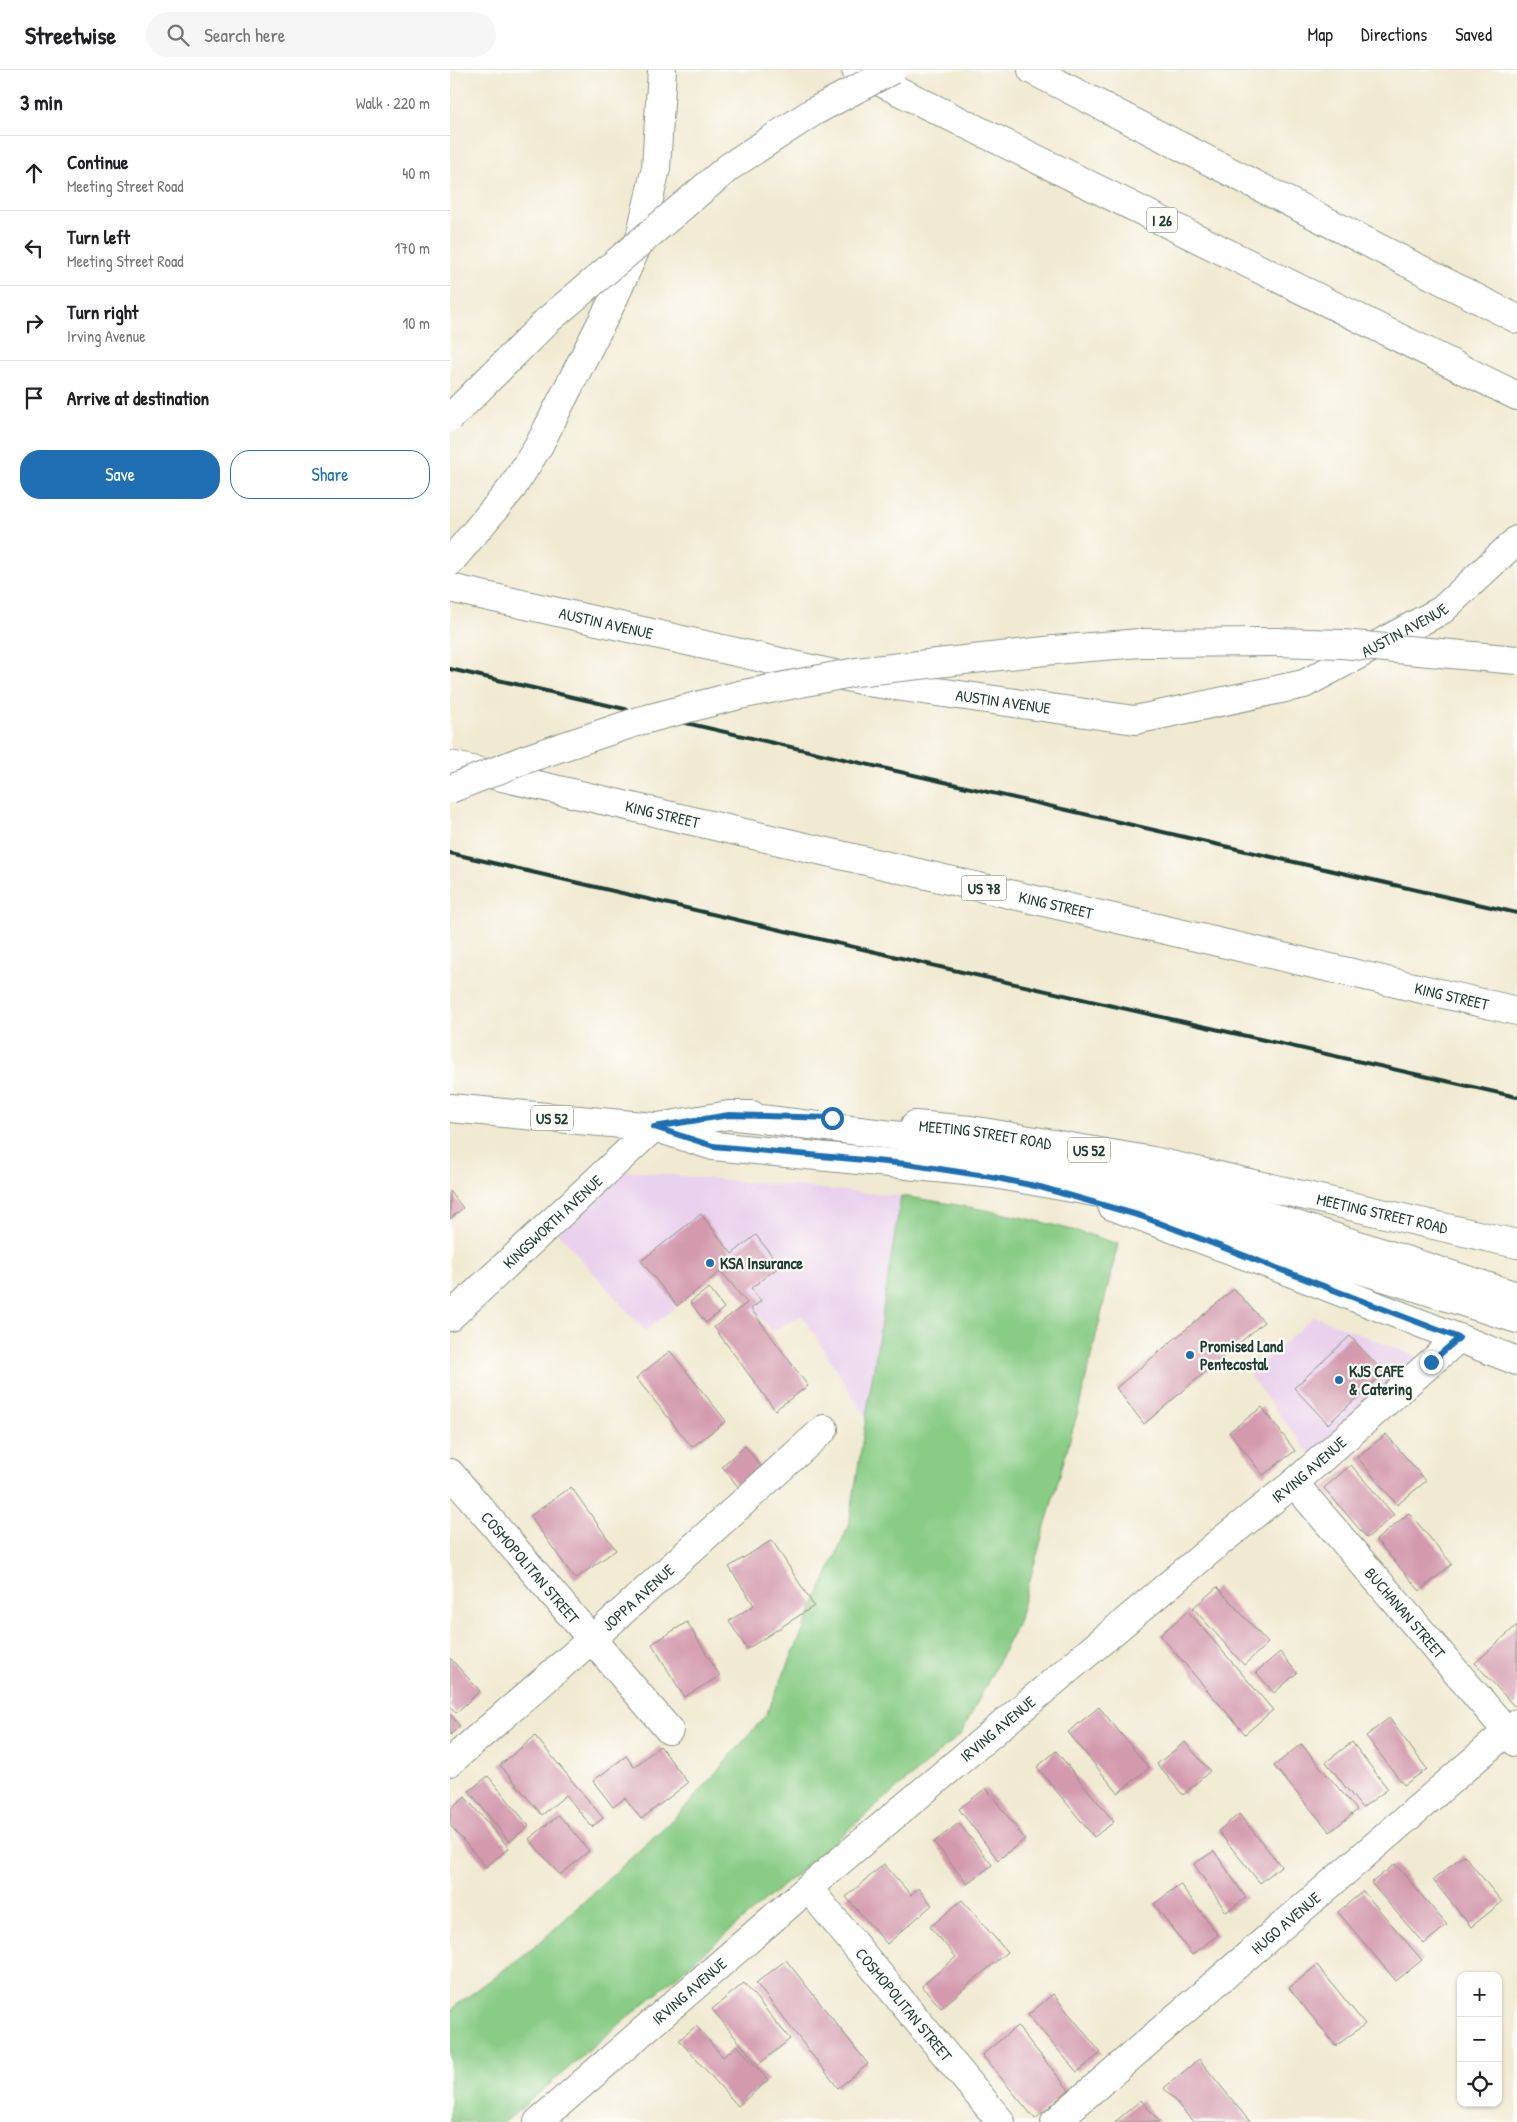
<!DOCTYPE html>
<meta charset="utf-8">
<style>
body{margin:0;font-family:"Patrick Hand",sans-serif;background:#f6f6f6;color:#202124}
.controls{position:absolute;right:15px;bottom:15px;display:grid;overflow:hidden;border-radius:10px;box-shadow:0 1px 4px #0004}
.controls button{width:45px;height:45px;display:grid;place-items:center;padding:0;border:0;border-bottom:1px solid #e0e0e0;background:#fff;color:#202124;font:25px sans-serif}
.stop{position:absolute;width:15px;height:15px;margin:-11px;border:4px solid #1f6fb2;border-radius:50%;background:#fff}
.stop.end{background:#1f6fb2;border-color:#fff;box-shadow:0 1px 5px #0008}
.list{margin:0;padding:0;list-style:none}
h2{display:flex;justify-content:space-between;align-items:center;height:65px;margin:0;padding:0 20px;font-size:21px}
h2 small{font-size:16px;font-weight:400;color:#757577}
.list li{display:grid;grid-template-columns:32px 1fr auto;gap:15px;align-items:center;box-sizing:border-box;height:75px;padding:0 20px;border-top:1px solid #e0e0e0}
.list b{display:block;font-size:19px;white-space:nowrap}
.list p{margin:0;font-size:16px;white-space:nowrap;color:#757577}
.list em{font-size:16px;font-style:normal;color:#757577}
.actions{display:flex;gap:10px;padding:15px 20px}
.actions a{flex:1;padding:11px 0;border:1px solid #1f6fb2;border-radius:20px;text-align:center;font-size:18px;color:#1f6fb2}
.actions .main{background:#1f6fb2;color:#fff}
.icon{flex:none;width:28px;height:28px;fill:none;stroke:currentColor;stroke-width:2;stroke-linecap:round;stroke-linejoin:round}
.map{position:relative;flex:none;width:1067px;height:2052px;overflow:hidden}
header{display:flex;align-items:center;gap:30px;box-sizing:border-box;height:70px;padding:0 25px;background:#fff;border-bottom:1px solid #e0e0e0}
header strong{font-size:24px}
nav{display:flex;gap:28px;margin-inline-start:auto;font-size:18px}
.search{width:350px;height:45px;background:#f6f6f6;display:flex;align-items:center;gap:12px;box-sizing:border-box;padding:0 18px;border-radius:28px;color:#757577;font-size:19px}
main{display:flex}
aside{flex:1;background:#fff}
.map>svg:first-child{display:block}
.built{fill:#ead1ed}
.green{fill:#88cc85;stroke:#54845c}
.building{fill:#d399ad}
.lines{fill:none;stroke-linecap:round;stroke-linejoin:round}
.minor-casing{stroke:#889483;stroke-width:30}
.tertiary-casing{stroke:#889483;stroke-width:30}
.primary-casing{stroke:#889483;stroke-width:30}
.motorway-casing{stroke:#889483;stroke-width:30}
.minor{stroke:#fff;stroke-width:28}
.tertiary{stroke:#fff;stroke-width:28}
.primary{stroke:#fff;stroke-width:28}
.motorway{stroke:#fff;stroke-width:28}
.rail{stroke:#1f3d34;stroke-width:4}
.motorway-bridge-casing{stroke:#889483;stroke-width:30;stroke-linecap:butt}
.motorway-bridge{stroke:#fff;stroke-width:28}
.route{stroke:#1f6fb2;stroke-width:6}
.poi-dot{fill:#1f6fb2;stroke:#fdfcf7;stroke-width:2}
.labels{text-anchor:middle;dominant-baseline:central;stroke-width:4.5;stroke-linejoin:round;paint-order:stroke}
.shield{fill:#fdfcf7;stroke:#62766e;stroke-width:1}
.shield-label{font-size:15px;font-weight:bold;fill:#1f3d34}
.street-label{font-size:16px;fill:#1f3d34;stroke:#fdfcf7}
.poi-label{font-size:16px;font-weight:bold;fill:#1f3d34;stroke:#fdfcf7;text-anchor:start}
</style>
<header>
<strong>Streetwise</strong>
<div class="search"><svg class="icon" aria-label="search" viewBox="0 0 24 24"><circle cx="10" cy="10" r="6"/><path d="M15 15l6 6"/></svg>Search here</div>
<nav><a>Map</a><a>Directions</a><a>Saved</a></nav>
</header>
<main>
<aside>
<h2>3 min<small>Walk · 220 m</small></h2>
<ul class="list">
<li><svg class="icon" aria-label="ahead" viewBox="0 0 24 24"><path d="M12 20V5M6 11l6-6 6 6"/></svg><div><b>Continue</b><p>Meeting Street Road</p></div><em>40 m</em></li>
<li><svg class="icon" aria-label="left" viewBox="0 0 24 24"><path d="M17 20v-9H6M10 6l-5 5 5 5"/></svg><div><b>Turn left</b><p>Meeting Street Road</p></div><em>170 m</em></li>
<li><svg class="icon" aria-label="right" viewBox="0 0 24 24"><path d="M7 20v-9h11M14 6l5 5-5 5"/></svg><div><b>Turn right</b><p>Irving Avenue</p></div><em>10 m</em></li>
<li><svg class="icon" aria-label="arrive" viewBox="0 0 24 24"><path d="M6 21V4h12l-3 4 3 4H6"/></svg><div><b>Arrive at destination</b></div></li>
</ul>
<div class="actions"><a class="main">Save</a><a>Share</a></div>
</aside>
<div class="map">
<svg width="1067" height="2052" viewBox="0 0 1067 2052">
<rect width="100%" height="100%" fill="#fdfcf7"/>
<filter id="ink" filterUnits="userSpaceOnUse"><feTurbulence type="fractalNoise" baseFrequency=".02" numOctaves="2"/><feDisplacementMap in="SourceGraphic" scale="10" xChannelSelector="R" yChannelSelector="G"/><feConvolveMatrix kernelMatrix="1 2 1 2 8 2 1 2 1" color-interpolation-filters="sRGB"/></filter>
<filter id="wash" filterUnits="userSpaceOnUse"><feTurbulence type="fractalNoise" baseFrequency=".0096" numOctaves="4" result="noise"/><feDisplacementMap in="SourceGraphic" scale="20" xChannelSelector="R" yChannelSelector="G"/><feGaussianBlur stdDeviation="1.12" result="paint"/><feColorMatrix in="noise" values="0 0 0 0 0 0 0 0 0 0 0 0 0 0 0 0 0 1.4 0 .05"/><feComposite in="paint" operator="in"/></filter>
<g filter="url(#wash)">
<rect width="100%" height="100%" fill="#f1ead2"/>
<path class="built" d="M 159,1099 L 451,1126 L 416,1347 L 352,1245 L 323,1261 L 302,1239 L 271,1201 L 195,1261 L 100,1154 Z
M 864,1246 L 981,1292 L 867,1393 L 799,1305 Z"/>
<path class="green" d="M 451,1126 C 525,1137 597,1150 668,1174 L 628,1341 L 567,1555 L 511,1664 L 55,2052 L 0,2052 L 0,1940 L 87,1875 L 238,1735 L 316,1645 L 399,1455 Z"/>
<g id="blocks">
<path class="building" d="M 0,1121 L 13,1138 L 0,1149 Z
M 251,1144 L 282,1184 L 306,1165 L 330,1196 L 301,1218 L 311,1231 L 301,1239 L 358,1316 L 325,1340 L 264,1257 L 297,1233 L 271,1201 L 227,1236 L 191,1191 Z
M 259,1218 L 274,1238 L 256,1253 L 240,1232 Z
M 784,1219 L 814,1252 L 694,1354 L 666,1318 Z
M 900,1266 L 934,1303 L 878,1354 L 844,1318 Z
M 220,1281 L 276,1351 L 242,1377 L 186,1308 Z
M 812,1337 L 845,1381 L 813,1405 L 779,1362 Z
M 936,1364 L 976,1411 L 947,1435 L 907,1387 Z
M 295,1376 L 313,1399 L 289,1418 L 272,1396 Z
M 901,1395 L 944,1445 L 917,1468 L 874,1418 Z
M 121,1417 L 166,1480 L 125,1509 L 80,1446 Z
M 959,1443 L 1002,1494 L 970,1521 L 926,1470 Z
M 322,1470 L 364,1536 L 297,1579 L 279,1551 L 304,1535 L 279,1497 Z
M 767,1517 L 818,1573 L 794,1595 L 743,1538 Z
M 738,1541 L 823,1640 L 795,1664 L 710,1565 Z
M 237,1552 L 270,1606 L 234,1627 L 202,1574 Z
M 1067,1555 L 1067,1633 L 1064,1636 L 1025,1593 Z
M 830,1582 L 847,1603 L 824,1623 L 806,1602 Z
M 0,1588 L 30,1621 L 6,1643 L 0,1636 Z
M 649,1637 L 699,1698 L 668,1723 L 618,1662 Z
M 0,1644 L 10,1656 L 0,1665 Z
M 939,1648 L 977,1699 L 954,1715 L 916,1666 Z
M 85,1666 L 153,1748 L 142,1757 L 116,1725 L 92,1745 L 50,1695 Z
M 735,1672 L 760,1701 L 733,1725 L 707,1694 Z
M 902,1672 L 938,1719 L 912,1738 L 876,1692 Z
M 851,1674 L 907,1740 L 880,1762 L 824,1696 Z
M 210,1676 L 238,1713 L 191,1749 L 175,1728 L 163,1737 L 143,1711 L 176,1686 L 184,1697 Z
M 606,1681 L 664,1752 L 644,1767 L 587,1697 Z
M 38,1706 L 79,1756 L 59,1772 L 19,1721 Z
M 536,1718 L 575,1769 L 548,1790 L 509,1739 Z
M 15,1727 L 59,1778 L 36,1797 L 0,1755 L 0,1740 Z
M 789,1744 L 831,1796 L 810,1813 L 768,1761 Z
M 109,1745 L 139,1781 L 110,1805 L 79,1769 Z
M 509,1753 L 542,1795 L 517,1814 L 484,1772 Z
M 764,1781 L 796,1828 L 776,1842 L 744,1794 Z
M 1014,1785 L 1052,1832 L 1021,1857 L 983,1810 Z
M 434,1794 L 461,1825 L 468,1818 L 482,1835 L 437,1874 L 396,1827 Z
M 945,1794 L 997,1855 L 974,1874 L 921,1813 Z
M 730,1814 L 768,1865 L 742,1885 L 704,1834 Z
M 913,1821 L 972,1890 L 946,1911 L 888,1842 Z
M 512,1830 L 557,1882 L 491,1938 L 472,1916 L 506,1887 L 480,1857 Z
M 336,1890 L 418,1994 L 388,2018 L 306,1913 Z
M 867,1895 L 915,1954 L 886,1976 L 839,1918 Z
M 294,1913 L 340,1969 L 308,1995 L 262,1939 Z
M 603,1924 L 651,1983 L 627,2002 L 578,1945 Z
M 246,1956 L 273,1987 L 287,1975 L 318,2010 L 288,2036 L 229,1970 Z
M 567,1956 L 619,2020 L 585,2049 L 532,1985 Z
M 749,1989 L 800,2052 L 743,2052 L 714,2018 Z
M 691,2030 L 710,2052 L 665,2052 Z"/>
</g>
</g>
<g filter="url(#ink)">
<use href="#blocks" fill-opacity="0" stroke="#889483" stroke-width="1"/>
<g class="lines">
<defs>
<g id="minor">
<path id="s1" d="M 0,1247 L 204,1057"/>
<path id="s2" d="M 0,1403 L 219,1660"/>
<path id="s3" d="M 844,1413 L 1067,1673"/>
<path id="s4" d="M 0,1692 L 142,1569 L 374,1359"/>
<path id="s5" d="M 358,1818 L 551,2052"/>
<path id="s6" d="M 88,2052 L 358,1818 L 771,1471 L 844,1413 L 1009,1268"/>
<path id="s7" d="M 605,2052 L 1067,1653"/>
</g>
<g id="tertiary">
<path id="s8" d="M 0,518 L 424,613 L 685,650 L 854,614 L 992,540 L 1067,470"/>
</g>
<g id="primary">
<path id="s9" d="M 0,695 L 1067,941"/>
<path d="M 0,1038 L 204,1057 L 263,1076 L 481,1097"/>
<path id="s10" d="M 465,1055 L 521,1060 L 703,1091 L 1067,1174"/>
<path d="M 208,1057 L 279,1045 L 302,1045"/>
<path d="M 662,1136 L 829,1198 L 1067,1291"/>
</g>
<path id="motorway" d="M 406,0 L 1067,326
M 582,0 L 1067,249
M 0,492 L 62,418 L 88,377 L 162,232 L 189,172 L 206,98 L 212,0
M 279,1045 L 524,1075 L 595,1088 L 759,1127 L 1067,1226
M 457,1095 L 544,1104 L 655,1124 L 711,1137 L 1067,1249"/>
</defs>
<use href="#minor" class="minor-casing"/>
<use href="#tertiary" class="tertiary-casing"/>
<use href="#primary" class="primary-casing"/>
<use href="#motorway" class="motorway-casing"/>
<use href="#minor" class="minor"/>
<use href="#tertiary" class="tertiary"/>
<use href="#primary" class="primary"/>
<use href="#motorway" class="motorway"/>
<path class="rail" d="M 0,599 L 1067,843
M 0,783 L 490,897 L 1067,1027"/>
<defs>
<path id="motorway-bridge" d="M 0,348 L 98,250 L 279,97 L 363,42 L 442,0
M 0,719 L 76,689 L 189,651 L 289,625 L 406,602 L 604,580 L 690,573 L 826,572 L 892,574 L 1067,590"/>
</defs>
<use href="#motorway-bridge" class="motorway-bridge-casing"/>
<use href="#motorway-bridge" class="motorway-bridge"/>
</g>
</g>
<g class="lines" filter="url(#ink)">
<path class="route" d="M 382,1048 L 279,1045 L 204,1057 L 263,1076 L 457,1094 L 542,1107 L 590,1117 L 691,1146 L 1009,1268 L 981,1292"/>
</g>
<g class="poi-dot">
<circle cx="260" cy="1193" r="5"/>
<circle cx="740" cy="1285" r="5"/>
<circle cx="889" cy="1310" r="5"/>
</g>
<g class="labels">
<g class="shield">
<rect x="697" y="137.5" width="30" height="25" rx="4"/>
<rect x="511.5" y="805.5" width="45" height="25" rx="4"/>
<rect x="81" y="1035.5" width="42" height="25" rx="4"/>
<rect x="618" y="1067.5" width="42" height="25" rx="4"/>
</g>
<g class="shield-label">
<text x="712" y="150">I 26</text>
<text x="534" y="818">US 78</text>
<text x="102" y="1048">US 52</text>
<text x="639" y="1080">US 52</text>
</g>
<g class="street-label">
<text stroke="none"><textPath href="#s8" startOffset="160">AUSTIN AVENUE</textPath></text>
<text stroke="none"><textPath href="#s8" startOffset="985">AUSTIN AVENUE</textPath></text>
<text stroke="none"><textPath href="#s8" startOffset="565">AUSTIN AVENUE</textPath></text>
<text stroke="none"><textPath href="#s9" startOffset="218">KING STREET</textPath></text>
<text stroke="none"><textPath href="#s9" startOffset="622">KING STREET</textPath></text>
<text stroke="none"><textPath href="#s9" startOffset="1028">KING STREET</textPath></text>
<text stroke="none"><textPath href="#s10" startOffset="71">MEETING STREET ROAD</textPath></text>
<text stroke="none"><textPath href="#s10" startOffset="476">MEETING STREET ROAD</textPath></text>
<text stroke="none"><textPath href="#s1" startOffset="140">KINGSWORTH AVENUE</textPath></text>
<text stroke="none"><textPath href="#s6" startOffset="1010">IRVING AVENUE</textPath></text>
<text stroke="none"><textPath href="#s2" startOffset="124">COSMOPOLITAN STREET</textPath></text>
<text stroke="none"><textPath href="#s4" startOffset="250">JOPPA AVENUE</textPath></text>
<text stroke="none"><textPath href="#s3" startOffset="171">BUCHANAN STREET</textPath></text>
<text stroke="none"><textPath href="#s6" startOffset="605">IRVING AVENUE</textPath></text>
<text stroke="none"><textPath href="#s7" startOffset="305">HUGO AVENUE</textPath></text>
<text stroke="none"><textPath href="#s6" startOffset="200">IRVING AVENUE</textPath></text>
<text stroke="none"><textPath href="#s5" startOffset="151">COSMOPOLITAN STREET</textPath></text>
</g>
<g class="poi-label">
<text x="270" y="1193">KSA Insurance</text>
<text x="750" y="1276">Promised Land<tspan x="750" dy="18">Pentecostal</tspan></text>
<text x="899" y="1301">KJS CAFE<tspan x="899" dy="18">&amp; Catering</tspan></text>
</g>
</g>
</svg>
<div class="controls">
<button>+</button>
<button>−</button>
<button><svg class="icon" aria-label="locate" viewBox="0 0 24 24"><circle cx="12" cy="12" r="6"/><path d="M12 2v4M12 18v4M2 12h4M18 12h4"/></svg></button>
</div>
<div class="stop" style="left:382px;top:1048px"></div>
<div class="stop end" style="left:981px;top:1292px"></div>
</div>
</main>
